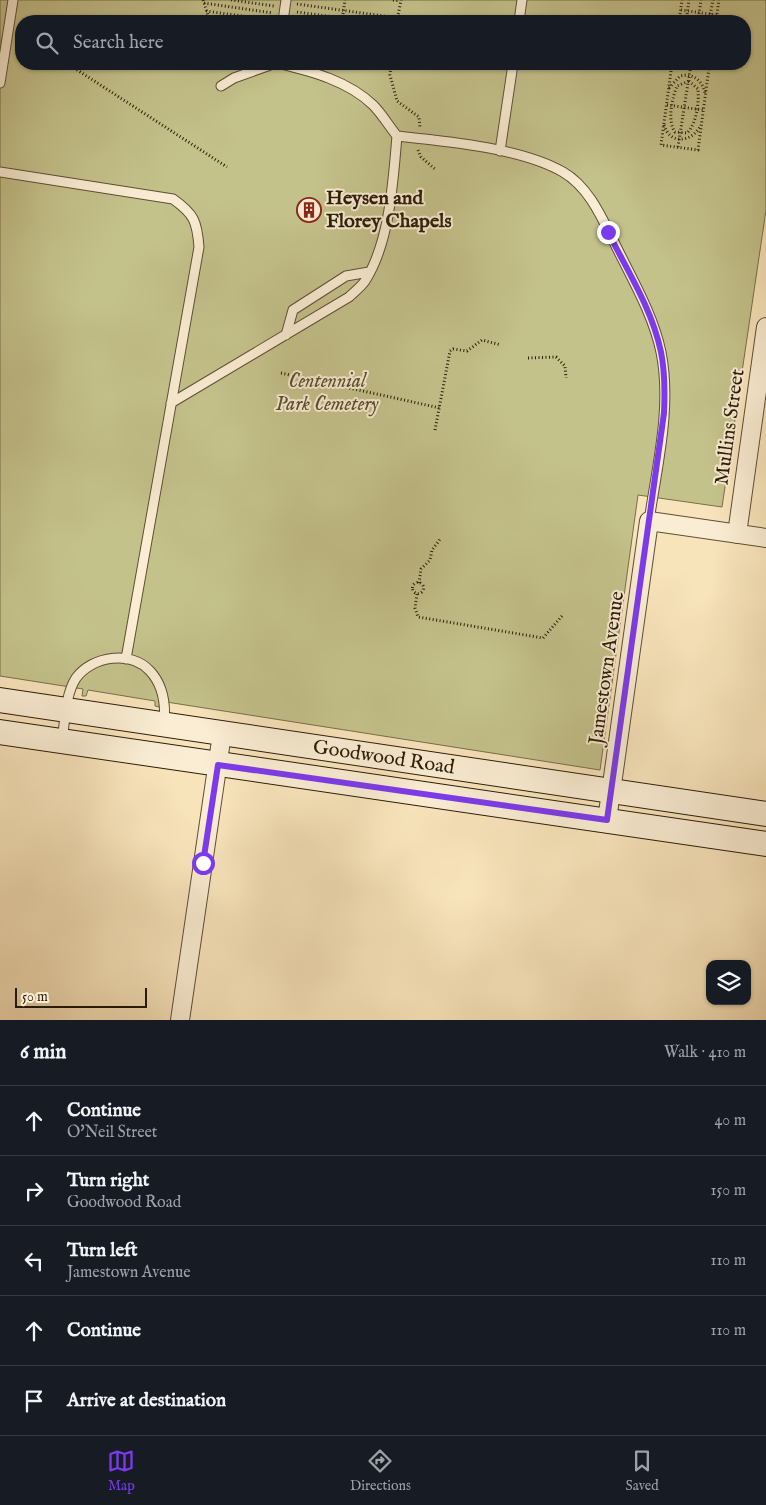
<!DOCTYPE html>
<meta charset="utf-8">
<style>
body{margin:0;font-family:"IM FELL English",serif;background:#20242c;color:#f1f3f6}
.controls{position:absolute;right:15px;bottom:15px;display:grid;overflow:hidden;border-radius:10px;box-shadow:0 1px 4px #0004}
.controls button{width:45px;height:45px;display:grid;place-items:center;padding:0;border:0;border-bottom:1px solid #363941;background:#171b24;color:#f1f3f6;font:25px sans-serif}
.scale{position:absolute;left:15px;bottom:12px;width:132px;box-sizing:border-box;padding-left:5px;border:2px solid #2b1c08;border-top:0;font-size:14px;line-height:18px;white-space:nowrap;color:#2b1c08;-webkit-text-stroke:4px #faedd3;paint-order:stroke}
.stop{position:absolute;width:15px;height:15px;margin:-11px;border:4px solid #7c3aed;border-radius:50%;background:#fff}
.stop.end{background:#7c3aed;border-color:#fff;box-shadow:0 1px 5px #0008}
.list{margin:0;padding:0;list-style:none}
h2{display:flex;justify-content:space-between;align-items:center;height:65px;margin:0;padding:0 20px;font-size:21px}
h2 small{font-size:16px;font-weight:400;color:#9ea1a6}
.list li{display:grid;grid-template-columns:32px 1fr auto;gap:15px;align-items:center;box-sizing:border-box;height:70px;padding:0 20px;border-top:1px solid #363941}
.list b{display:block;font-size:19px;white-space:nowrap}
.list p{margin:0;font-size:16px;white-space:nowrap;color:#9ea1a6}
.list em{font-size:16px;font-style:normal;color:#9ea1a6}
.icon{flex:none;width:28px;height:28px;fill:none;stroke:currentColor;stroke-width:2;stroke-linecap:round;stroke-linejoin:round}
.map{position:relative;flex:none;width:766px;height:1020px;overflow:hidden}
.search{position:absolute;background:#171b24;box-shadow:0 1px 4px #0004;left:15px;right:15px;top:15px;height:55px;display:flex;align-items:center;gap:12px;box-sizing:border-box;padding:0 18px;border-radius:20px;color:#9ea1a6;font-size:19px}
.sheet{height:415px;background:#171b24}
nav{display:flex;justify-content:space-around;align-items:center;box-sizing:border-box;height:70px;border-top:1px solid #363941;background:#171b24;font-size:14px;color:#9ea1a6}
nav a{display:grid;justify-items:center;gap:2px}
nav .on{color:#7c3aed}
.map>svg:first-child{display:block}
.green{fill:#c4c28b;stroke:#786f4a;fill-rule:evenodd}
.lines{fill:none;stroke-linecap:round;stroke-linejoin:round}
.service-casing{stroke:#5e4e35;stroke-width:11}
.minor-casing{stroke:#5e4e35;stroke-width:20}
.secondary-casing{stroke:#2b1c08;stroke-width:26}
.path{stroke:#2b1c08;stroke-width:3;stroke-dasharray:1 2.5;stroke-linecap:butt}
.service{stroke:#faedd3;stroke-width:9}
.minor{stroke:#faedd3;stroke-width:18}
.secondary{stroke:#faedd3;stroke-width:24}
.route{stroke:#7c3aed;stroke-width:6}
.labels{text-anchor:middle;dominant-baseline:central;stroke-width:4;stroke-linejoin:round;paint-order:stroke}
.poi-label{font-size:20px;font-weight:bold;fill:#2b1c08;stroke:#faedd3;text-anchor:start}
.park-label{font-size:20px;font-style:italic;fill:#594e2f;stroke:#faedd3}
.street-label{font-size:20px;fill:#2b1c08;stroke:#faedd3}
</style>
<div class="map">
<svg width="766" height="1020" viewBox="0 0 766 1020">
<rect width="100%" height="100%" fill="#f8e4bb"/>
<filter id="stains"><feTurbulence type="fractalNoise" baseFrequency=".004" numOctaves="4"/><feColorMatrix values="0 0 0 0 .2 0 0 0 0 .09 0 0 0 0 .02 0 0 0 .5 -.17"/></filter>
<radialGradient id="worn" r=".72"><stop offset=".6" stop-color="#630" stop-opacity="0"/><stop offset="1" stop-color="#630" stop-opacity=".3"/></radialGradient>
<path class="green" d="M 0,0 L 766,0 L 766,210 L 722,507 L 638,495 L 600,770 L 160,701 L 159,707 L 155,706 L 155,701 L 88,690 L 86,696 L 82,696 L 83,689 L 0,676 ZM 21,21 L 745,21 L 745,64 L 21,64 Z"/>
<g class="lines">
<defs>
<path id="service" d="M 283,21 L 286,0
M 519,21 L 522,0
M 0,83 L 13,0
M 221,86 L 234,78 L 273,64
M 397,136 C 445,141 522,148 563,172 C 589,187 602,218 615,244 C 632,279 653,314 661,352 C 672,407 657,466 649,521
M 500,151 L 513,64
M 0,172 L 173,199 C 194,214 197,221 199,247 L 126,659
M 286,335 L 293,310 L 346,276 L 369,272
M 171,403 L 349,297 C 354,292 361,287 365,281 C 390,242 393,181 397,136 C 389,126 382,114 373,105 C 348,81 313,72 281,64
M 62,741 C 65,722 65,695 76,678 C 92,656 131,650 150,671 C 164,686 166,705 164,725"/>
<path id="minor" d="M 737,534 L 766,327
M 607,820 L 649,521 L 766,538
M 180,1020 L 222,734"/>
<g id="secondary">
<path id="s1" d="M 0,700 L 766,814"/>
<path d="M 0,732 L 766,844"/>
</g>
</defs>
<use href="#service" class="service-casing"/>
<use href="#minor" class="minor-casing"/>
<use href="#secondary" class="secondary-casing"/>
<path class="path" d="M 203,0 L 210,21
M 231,0 L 274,6
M 393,0 L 400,1
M 204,3 L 273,13
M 297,4 L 398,18
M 681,10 L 717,15
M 206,11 L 271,20
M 297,12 L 364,21
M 295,17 L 321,21
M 208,18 L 233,21
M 342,21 L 345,0
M 397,21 L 401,0
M 679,21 L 682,0
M 686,21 L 689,0
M 698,21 L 701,0
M 709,21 L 713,0
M 716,21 L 719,0
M 68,64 L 227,167
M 391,64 L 390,75 L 397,101 L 419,117 L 420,127
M 672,64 L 661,145 L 698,150 L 709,68 L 679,64
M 720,64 L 732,66
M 689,81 L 698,89 C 699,102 697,123 687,133 L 675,132 C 667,121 672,98 677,86 Z
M 669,88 L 680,76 C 693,73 702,80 705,93
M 667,105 L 703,110
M 664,125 C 670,145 691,142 700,127
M 678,147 L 691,64
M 418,150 L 421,157 L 436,170
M 528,358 L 556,357 L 565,366 L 566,378
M 281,373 L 440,408
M 435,430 L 450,351 L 453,349 L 467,351 L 482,340 L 501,345
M412.5 588a5.5 5.5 0 1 1 11 0a5.5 5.5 0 1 1-11 0Z
M 419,583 L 421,569 L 430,560 L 432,550 L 441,538
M 417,594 L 415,608 L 418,617 L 543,638 L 562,616"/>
<use href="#service" class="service"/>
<use href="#minor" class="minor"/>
<use href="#secondary" class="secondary"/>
</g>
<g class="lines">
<path class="route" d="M 203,863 L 218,765 L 607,820 L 664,413 C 665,392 665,372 661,352 C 652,309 627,270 608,232"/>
</g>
<defs>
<symbol id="building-ring" viewBox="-11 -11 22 22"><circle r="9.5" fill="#faedd3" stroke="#8f2418" stroke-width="1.5"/><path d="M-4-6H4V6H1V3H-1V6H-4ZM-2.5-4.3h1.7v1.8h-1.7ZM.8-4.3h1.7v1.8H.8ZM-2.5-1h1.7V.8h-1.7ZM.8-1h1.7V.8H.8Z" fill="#8f2418"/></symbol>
</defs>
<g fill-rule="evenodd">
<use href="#building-ring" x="295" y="196" width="28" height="28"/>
</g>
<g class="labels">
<g class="poi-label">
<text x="326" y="198">Heysen and<tspan x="326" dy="23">Florey Chapels</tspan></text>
</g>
<g class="park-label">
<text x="327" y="381">Centennial<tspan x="327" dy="23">Park Cemetery</tspan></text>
</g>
<g class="street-label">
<text transform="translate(730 427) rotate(-82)">Mullins Street</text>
<text transform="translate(607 668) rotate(-82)">Jamestown Avenue</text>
<text stroke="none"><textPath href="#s1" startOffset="388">Goodwood Road</textPath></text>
</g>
</g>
<rect width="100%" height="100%" filter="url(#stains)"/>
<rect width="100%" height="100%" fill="url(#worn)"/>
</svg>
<div class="controls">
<button><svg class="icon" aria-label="layers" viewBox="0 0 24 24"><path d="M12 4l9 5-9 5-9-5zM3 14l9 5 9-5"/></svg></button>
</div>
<div class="scale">50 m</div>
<div class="stop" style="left:203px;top:863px"></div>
<div class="stop end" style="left:608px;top:232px"></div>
<div class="search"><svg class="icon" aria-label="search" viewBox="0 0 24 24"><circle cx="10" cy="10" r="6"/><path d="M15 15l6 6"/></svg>Search here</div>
</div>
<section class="sheet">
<h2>6 min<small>Walk · 410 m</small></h2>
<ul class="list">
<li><svg class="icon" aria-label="ahead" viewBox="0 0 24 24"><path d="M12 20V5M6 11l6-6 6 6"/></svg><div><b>Continue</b><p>O'Neil Street</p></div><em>40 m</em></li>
<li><svg class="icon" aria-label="right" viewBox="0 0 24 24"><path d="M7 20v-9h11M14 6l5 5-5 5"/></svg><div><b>Turn right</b><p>Goodwood Road</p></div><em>150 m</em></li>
<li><svg class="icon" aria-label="left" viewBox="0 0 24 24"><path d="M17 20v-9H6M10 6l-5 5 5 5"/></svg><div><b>Turn left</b><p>Jamestown Avenue</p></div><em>110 m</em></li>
<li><svg class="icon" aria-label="ahead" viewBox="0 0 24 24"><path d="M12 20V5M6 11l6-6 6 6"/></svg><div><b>Continue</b></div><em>110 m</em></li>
<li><svg class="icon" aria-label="arrive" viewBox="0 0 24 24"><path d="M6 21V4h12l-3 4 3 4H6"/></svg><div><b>Arrive at destination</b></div></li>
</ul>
</section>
<nav>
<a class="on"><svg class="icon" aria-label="map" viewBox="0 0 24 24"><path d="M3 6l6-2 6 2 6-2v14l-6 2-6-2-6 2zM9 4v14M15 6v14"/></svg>Map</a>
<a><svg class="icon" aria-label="directions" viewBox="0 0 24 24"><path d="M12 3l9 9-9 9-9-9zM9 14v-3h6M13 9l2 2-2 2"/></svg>Directions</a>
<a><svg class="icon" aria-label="saved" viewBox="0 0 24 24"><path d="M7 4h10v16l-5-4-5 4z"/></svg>Saved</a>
</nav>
